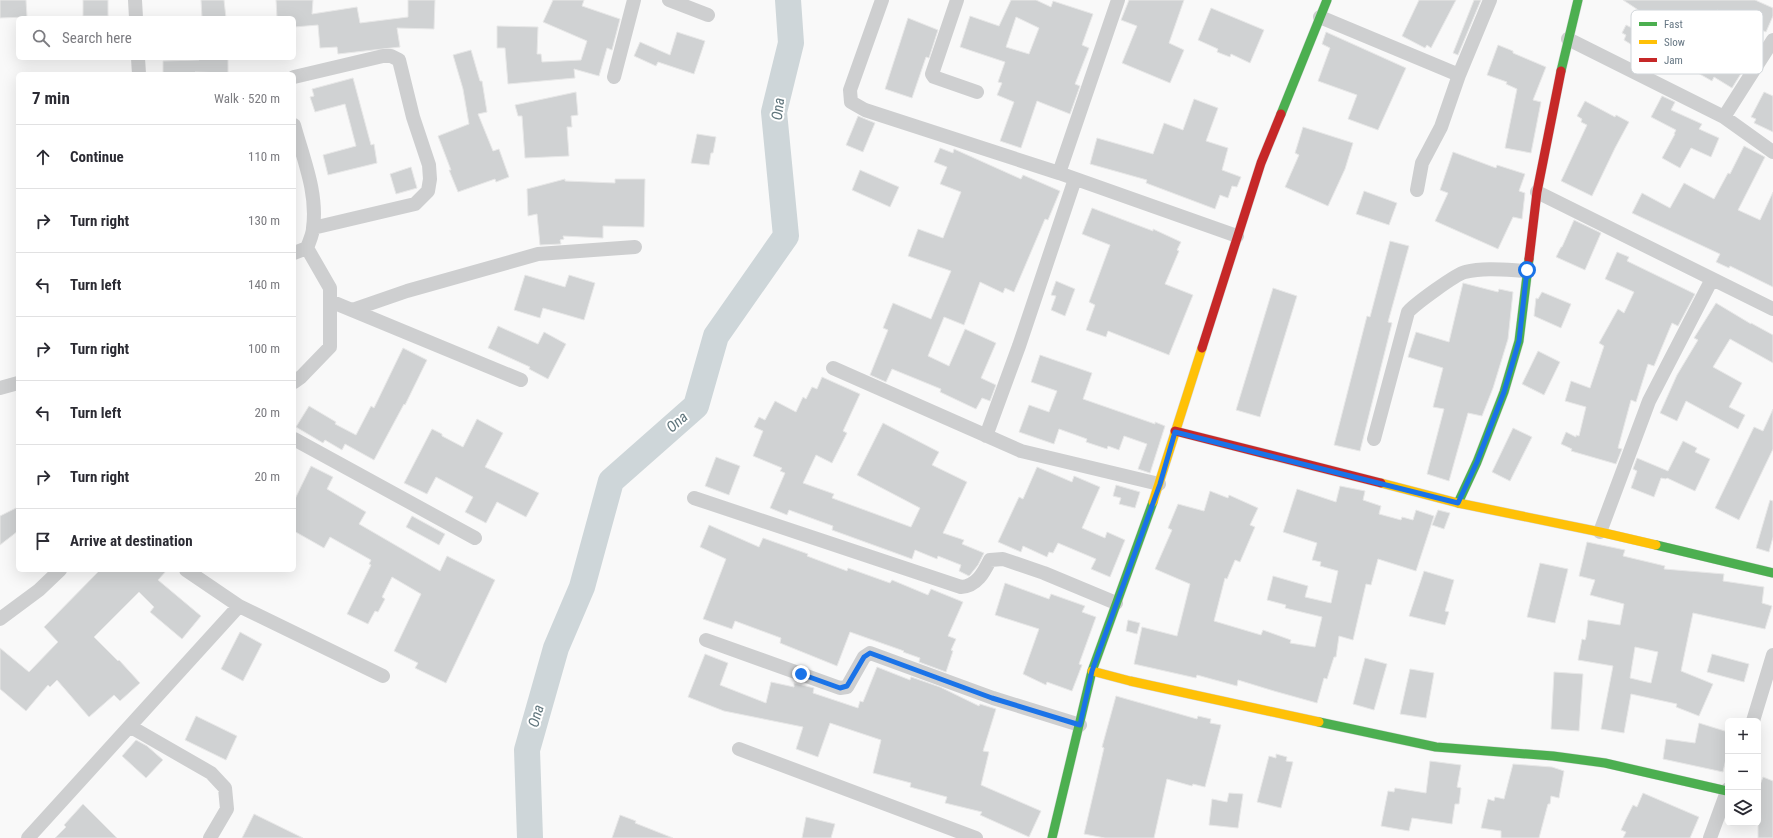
<!DOCTYPE html>
<meta charset="utf-8">
<style>
body{margin:0;font-family:"Roboto Condensed",sans-serif;background:#f7f7f7;color:#2b2b33}
.controls{position:absolute;right:12px;bottom:12px;display:grid;overflow:hidden;border-radius:6px;box-shadow:0 4px 16px #0002}
.controls button{width:36px;height:36px;display:grid;place-items:center;padding:0;border:0;border-bottom:1px solid #e1e1e2;background:#fff;color:#2b2b33;font:20px sans-serif}
.stop{position:absolute;width:12px;height:12px;margin:-9px;border:3px solid #1a73e8;border-radius:50%;background:#fff}
.stop.end{background:#1a73e8;border-color:#fff;box-shadow:0 1px 4px #0008}
.list{margin:0;padding:0;list-style:none}
h2{display:flex;justify-content:space-between;align-items:center;height:52px;margin:0;padding:0 16px;font-size:17px}
h2 small{font-size:13px;font-weight:400;color:#7c7c81}
.list li{display:grid;grid-template-columns:26px 1fr auto;gap:12px;align-items:center;box-sizing:border-box;height:64px;padding:0 16px;border-top:1px solid #e1e1e2}
.list b{display:block;font-size:15px;white-space:nowrap}
.list em{font-size:13px;font-style:normal;color:#7c7c81}
.icon{flex:none;width:22px;height:22px;fill:none;stroke:currentColor;stroke-width:2;stroke-linecap:round;stroke-linejoin:round}
.map{position:relative;flex:none;width:1773px;height:838px;overflow:hidden}
.search{position:absolute;background:#fff;box-shadow:0 4px 16px #0002;left:16px;top:16px;width:280px;height:44px;display:flex;align-items:center;gap:10px;box-sizing:border-box;padding:0 14px;border-radius:6px;color:#7c7c81;font-size:15px}
.panel{position:absolute;background:#fff;box-shadow:0 4px 16px #0002;left:16px;top:72px;width:280px;height:500px;border-radius:6px}
.map>svg:first-child{display:block}
.lines{fill:none;stroke-linecap:round;stroke-linejoin:round}
.river{stroke:#ced6d9;stroke-width:26}
.building{fill:#d0d2d3;stroke:#e8e8e8;fill-rule:evenodd}
.fast-casing{stroke:#d5d6d7;stroke-width:10}
.slow-casing{stroke:#d5d6d7;stroke-width:10}
.jam-casing{stroke:#d5d6d7;stroke-width:10}
.street{stroke:#cecfd0;stroke-width:14}
.fast{stroke:#4caf50;stroke-width:9}
.slow{stroke:#ffc107;stroke-width:9}
.jam{stroke:#c62828;stroke-width:9}
.route{stroke:#1a73e8;stroke-width:5}
.labels{text-anchor:middle;dominant-baseline:central;stroke-width:4;stroke-linejoin:round;paint-order:stroke}
.water-label{font-size:15px;font-style:italic;fill:#60757c;stroke:#fff}
.key{fill:#fff;stroke:#d1d6da;stroke-width:1}
.key-label{font-size:11px;fill:#657683}
</style>
<div class="map">
<svg width="1773" height="838" viewBox="0 0 1773 838">
<rect width="100%" height="100%" fill="#f9f9f9"/>
<g class="lines">
<path class="river" d="M 530,838 L 527,750 L 556,648 L 582,587 L 611,481 L 696,406 L 716,336 L 786,236 L 774,112 L 791,43 L 788,0"/>
</g>
<path class="building" d="M 0,0 L 26,0 L 27,17 L 0,18 Z
M 83,0 L 108,0 L 108,16 L 83,16 Z
M 201,0 L 224,0 L 226,18 L 202,18 Z
M 276,0 L 313,0 L 312,14 L 357,7 L 360,23 L 408,17 L 408,0 L 435,0 L 434,29 L 397,28 L 400,47 L 338,54 L 337,47 L 320,48 L 318,25 L 294,27 L 294,18 L 277,18 Z
M 553,0 L 584,0 L 582,6 L 620,19 L 612,50 L 607,48 L 599,76 L 574,69 L 575,78 L 508,84 L 505,48 L 497,48 L 497,26 L 538,27 L 537,54 L 541,54 L 542,62 L 581,60 L 587,41 L 543,22 Z
M 1011,0 L 1036,0 L 1051,7 L 1053,1 L 1093,14 L 1082,45 L 1089,48 L 1075,84 L 1080,86 L 1070,114 L 1037,101 L 1021,148 L 1000,141 L 1014,102 L 997,95 L 1002,83 L 998,82 L 1005,62 L 960,47 L 970,16 L 999,26 ZM 1016,17 L 1039,28 L 1029,54 L 1006,47 Z
M 1129,0 L 1184,0 L 1169,43 L 1184,50 L 1170,83 L 1122,63 L 1137,26 L 1121,20 Z
M 1419,0 L 1456,0 L 1431,48 L 1427,45 L 1425,48 L 1402,36 Z
M 1474,0 L 1481,0 L 1458,55 L 1453,53 Z
M 1623,0 L 1755,0 L 1773,8 L 1773,16 L 1766,32 L 1717,10 L 1704,35 L 1729,49 L 1728,52 L 1747,64 L 1732,88 L 1714,77 L 1712,81 L 1673,59 L 1676,55 L 1671,62 L 1648,48 L 1645,53 L 1624,40 L 1626,35 L 1622,33 L 1626,25 L 1678,51 L 1684,40 Z
M 1211,8 L 1264,30 L 1250,63 L 1231,54 L 1230,57 L 1217,52 L 1218,49 L 1198,40 Z
M 908,18 L 938,30 L 929,58 L 926,57 L 912,98 L 885,89 Z
M 677,32 L 705,41 L 694,74 L 658,62 L 656,66 L 634,56 L 640,42 L 670,55 Z
M 1326,32 L 1406,68 L 1378,130 L 1348,119 L 1357,95 L 1318,81 L 1330,48 L 1322,44 Z
M 1498,45 L 1513,51 L 1513,53 L 1546,67 L 1533,100 L 1541,102 L 1531,153 L 1505,148 L 1517,89 L 1506,84 L 1507,82 L 1487,75 Z
M 471,50 L 480,81 L 482,81 L 487,112 L 478,114 L 493,151 L 499,149 L 509,177 L 496,182 L 495,179 L 458,192 L 449,170 L 451,170 L 438,136 L 469,124 L 463,89 L 453,55 Z
M 199,58 L 228,58 L 228,73 L 195,72 L 195,74 L 163,74 L 163,61 L 199,60 Z
M 353,78 L 371,145 L 374,144 L 377,163 L 328,175 L 323,155 L 356,146 L 345,104 L 315,112 L 310,97 L 314,96 L 312,89 Z
M 576,92 L 578,115 L 571,116 L 572,127 L 567,127 L 569,156 L 525,158 L 522,116 L 518,116 L 515,105 Z
M 1764,92 L 1773,96 L 1773,132 L 1754,123 L 1756,119 L 1751,117 Z
M 1662,96 L 1675,102 L 1671,110 L 1702,124 L 1699,129 L 1719,138 L 1711,157 L 1691,148 L 1680,168 L 1662,158 L 1675,134 L 1674,134 L 1676,130 L 1651,117 Z
M 1194,99 L 1218,108 L 1206,141 L 1228,148 L 1222,170 L 1241,177 L 1237,187 L 1232,186 L 1228,198 L 1220,195 L 1215,209 L 1146,183 L 1147,180 L 1090,164 L 1097,138 L 1153,154 L 1164,123 L 1183,130 Z
M 1585,101 L 1615,117 L 1616,115 L 1629,122 L 1615,148 L 1592,196 L 1561,181 L 1587,125 L 1581,122 L 1582,119 L 1577,116 Z
M 858,116 L 875,123 L 863,152 L 846,145 Z
M 1303,127 L 1353,143 L 1345,169 L 1328,206 L 1285,187 L 1299,155 L 1295,153 Z
M 697,134 L 716,137 L 713,153 L 711,153 L 709,165 L 691,163 Z
M 1744,146 L 1765,157 L 1738,210 L 1760,220 L 1773,192 L 1773,287 L 1730,266 L 1729,268 L 1716,262 L 1720,254 L 1632,213 L 1642,193 L 1670,208 L 1684,183 L 1714,199 L 1728,173 L 1730,174 Z
M 940,148 L 953,153 L 954,149 L 1021,179 L 1023,175 L 1060,191 L 1048,220 L 1045,219 L 1014,292 L 1005,288 L 1003,293 L 980,282 L 964,325 L 944,317 L 928,356 L 949,366 L 965,329 L 996,343 L 981,378 L 996,385 L 990,401 L 982,398 L 976,409 L 940,392 L 941,389 L 892,369 L 886,382 L 870,375 L 888,330 L 883,328 L 893,303 L 931,319 L 951,271 L 908,256 L 918,229 L 943,238 L 961,192 L 940,184 L 947,167 L 934,162 Z
M 1453,152 L 1496,168 L 1497,165 L 1525,174 L 1519,191 L 1525,193 L 1522,219 L 1513,217 L 1498,249 L 1435,221 L 1448,193 L 1440,190 Z
M 411,167 L 417,188 L 396,194 L 390,174 Z
M 860,170 L 899,187 L 890,207 L 852,190 Z
M 565,179 L 565,181 L 615,183 L 615,179 L 645,179 L 644,227 L 603,226 L 603,238 L 563,236 L 564,239 L 560,240 L 561,244 L 540,245 L 537,214 L 528,216 L 527,189 Z
M 1364,191 L 1397,203 L 1389,225 L 1356,214 Z
M 1092,208 L 1153,231 L 1153,229 L 1181,242 L 1177,250 L 1179,251 L 1165,284 L 1193,295 L 1169,355 L 1108,331 L 1106,337 L 1086,330 L 1095,305 L 1089,302 L 1110,245 L 1082,234 Z
M 1574,220 L 1601,233 L 1585,270 L 1556,257 L 1561,247 L 1562,247 Z
M 1390,241 L 1409,246 L 1388,322 L 1392,323 L 1360,451 L 1334,445 L 1367,316 L 1370,317 Z
M 1617,252 L 1629,257 L 1627,261 L 1695,294 L 1678,326 L 1672,323 L 1654,366 L 1648,364 L 1636,402 L 1631,400 L 1618,448 L 1622,449 L 1616,464 L 1571,451 L 1572,449 L 1561,444 L 1566,432 L 1576,437 L 1576,435 L 1579,436 L 1586,407 L 1565,401 L 1571,381 L 1590,388 L 1604,346 L 1599,343 L 1618,309 L 1624,313 L 1634,292 L 1605,279 Z
M 525,275 L 565,287 L 569,275 L 595,283 L 584,320 L 543,308 L 540,318 L 514,310 Z
M 1056,281 L 1075,289 L 1065,316 L 1051,310 L 1056,296 L 1051,295 Z
M 1463,283 L 1498,292 L 1499,289 L 1513,292 L 1508,339 L 1493,388 L 1482,416 L 1468,413 L 1449,481 L 1427,474 L 1444,409 L 1433,407 L 1443,368 L 1408,357 L 1416,332 L 1449,342 Z
M 1273,288 L 1297,296 L 1260,417 L 1236,410 Z
M 1542,292 L 1571,304 L 1561,328 L 1534,316 L 1536,298 L 1538,299 Z
M 1716,303 L 1751,324 L 1751,323 L 1773,335 L 1773,363 L 1730,339 L 1713,367 L 1742,383 L 1729,407 L 1745,415 L 1738,429 L 1686,401 L 1677,421 L 1660,413 L 1677,375 L 1698,340 L 1694,338 Z
M 498,326 L 538,344 L 544,332 L 566,344 L 548,379 L 529,369 L 530,367 L 488,348 Z
M 403,348 L 427,360 L 405,405 L 404,404 L 374,460 L 345,444 L 342,450 L 325,440 L 323,443 L 296,427 L 309,406 L 336,422 L 335,424 L 356,435 L 371,406 L 374,408 Z
M 1538,351 L 1560,362 L 1544,395 L 1522,384 Z
M 1040,355 L 1092,373 L 1083,399 L 1155,424 L 1155,422 L 1165,426 L 1150,473 L 1138,469 L 1147,444 L 1124,436 L 1119,450 L 1108,446 L 1107,449 L 1086,442 L 1087,439 L 1059,429 L 1054,444 L 1019,432 L 1029,405 L 1049,412 L 1057,391 L 1031,382 Z
M 822,377 L 860,394 L 843,431 L 847,433 L 832,463 L 816,455 L 803,483 L 834,494 L 832,498 L 911,527 L 920,508 L 857,475 L 883,423 L 939,452 L 932,465 L 967,482 L 943,533 L 964,540 L 962,544 L 984,553 L 978,565 L 970,575 L 969,576 L 959,571 L 961,565 L 938,556 L 937,559 L 915,550 L 912,559 L 832,530 L 833,526 L 789,510 L 787,515 L 770,508 L 785,473 L 780,471 L 782,468 L 753,456 L 763,431 L 754,427 L 759,417 L 765,420 L 775,401 L 796,412 L 803,397 L 806,399 L 812,387 L 817,389 Z
M 1773,409 L 1773,449 L 1739,520 L 1715,508 L 1754,427 L 1763,431 Z
M 477,419 L 503,433 L 485,467 L 539,493 L 526,517 L 497,502 L 486,523 L 465,512 L 473,497 L 436,477 L 427,494 L 404,483 L 432,429 L 442,434 L 442,436 L 463,447 Z
M 1513,428 L 1532,437 L 1510,481 L 1492,472 Z
M 1683,441 L 1697,448 L 1695,452 L 1710,459 L 1695,491 L 1667,478 L 1666,479 L 1661,478 L 1654,497 L 1631,488 L 1637,471 L 1633,469 L 1637,458 L 1668,471 Z
M 716,457 L 740,466 L 729,495 L 705,486 Z
M 311,466 L 333,477 L 327,489 L 366,512 L 359,524 L 440,571 L 447,556 L 495,580 L 446,683 L 415,668 L 418,663 L 394,651 L 421,594 L 392,577 L 382,597 L 385,599 L 378,612 L 375,611 L 368,624 L 347,614 L 371,565 L 369,564 L 371,560 L 330,537 L 324,548 L 294,531 L 294,501 Z
M 1037,467 L 1072,482 L 1074,476 L 1100,487 L 1082,528 L 1105,538 L 1107,532 L 1125,540 L 1110,577 L 1091,569 L 1096,559 L 1058,543 L 1053,553 L 1049,552 L 1047,557 L 1023,546 L 1021,552 L 998,542 L 1019,497 L 1023,499 Z
M 1116,485 L 1140,492 L 1135,508 L 1119,504 L 1121,498 L 1113,496 Z
M 1340,486 L 1365,491 L 1363,500 L 1381,506 L 1379,514 L 1401,520 L 1402,517 L 1413,520 L 1416,510 L 1434,516 L 1416,571 L 1378,559 L 1371,585 L 1366,584 L 1353,640 L 1339,636 L 1336,657 L 1334,657 L 1327,679 L 1324,678 L 1317,703 L 1274,691 L 1238,680 L 1237,686 L 1197,675 L 1196,678 L 1134,664 L 1142,627 L 1177,636 L 1190,584 L 1155,569 L 1172,530 L 1168,528 L 1178,504 L 1204,511 L 1210,491 L 1228,498 L 1229,495 L 1258,508 L 1250,525 L 1255,527 L 1240,562 L 1235,560 L 1227,579 L 1225,578 L 1214,621 L 1261,635 L 1263,630 L 1291,640 L 1290,643 L 1315,647 L 1322,617 L 1285,608 L 1286,605 L 1267,600 L 1273,576 L 1308,586 L 1305,597 L 1331,603 L 1338,571 L 1320,566 L 1321,562 L 1312,560 L 1317,543 L 1283,532 L 1297,489 L 1336,502 Z
M 1770,500 L 1773,501 L 1773,537 L 1769,552 L 1756,548 Z
M 18,507 L 18,531 L 0,545 L 0,516 Z
M 1438,510 L 1450,513 L 1444,529 L 1432,525 Z
M 412,516 L 445,534 L 439,545 L 406,527 Z
M 709,525 L 759,547 L 763,538 L 808,554 L 807,556 L 847,571 L 848,568 L 890,583 L 892,580 L 928,595 L 931,589 L 963,602 L 948,636 L 956,639 L 951,650 L 953,651 L 946,672 L 919,662 L 920,658 L 903,652 L 904,651 L 850,632 L 837,666 L 780,643 L 781,638 L 735,621 L 732,629 L 703,619 L 726,559 L 700,547 Z
M 1587,542 L 1625,550 L 1623,556 L 1665,566 L 1664,569 L 1724,574 L 1723,581 L 1764,587 L 1762,603 L 1772,606 L 1765,629 L 1693,613 L 1681,671 L 1713,684 L 1699,716 L 1676,707 L 1677,704 L 1631,694 L 1624,733 L 1601,729 L 1613,666 L 1578,660 L 1582,639 L 1585,640 L 1586,637 L 1588,620 L 1620,625 L 1624,604 L 1590,595 L 1595,580 L 1579,576 ZM 1635,647 L 1658,652 L 1651,683 L 1630,678 Z
M 1540,563 L 1568,569 L 1555,623 L 1527,617 Z
M 100,570 L 167,570 L 158,580 L 201,616 L 182,639 L 150,612 L 154,607 L 139,592 L 94,637 L 118,661 L 119,660 L 140,683 L 120,701 L 114,695 L 89,717 L 57,680 L 50,687 L 48,685 L 26,711 L 0,689 L 0,648 L 29,672 L 58,642 L 44,627 Z
M 1424,571 L 1454,580 L 1445,611 L 1449,612 L 1445,625 L 1409,616 Z
M 1005,583 L 1049,599 L 1051,594 L 1085,606 L 1082,612 L 1096,617 L 1079,664 L 1082,665 L 1072,691 L 1047,682 L 1046,685 L 1023,674 L 1039,629 L 995,615 Z
M 1128,620 L 1140,623 L 1137,634 L 1126,631 Z
M 240,632 L 262,644 L 243,681 L 221,669 Z
M 705,654 L 728,663 L 720,685 L 766,703 L 771,682 L 794,687 L 794,683 L 814,688 L 813,693 L 858,708 L 860,701 L 863,702 L 877,667 L 910,680 L 911,677 L 940,687 L 979,706 L 980,704 L 996,709 L 983,751 L 989,752 L 981,785 L 1041,811 L 1029,837 L 980,815 L 982,812 L 945,803 L 947,797 L 910,787 L 911,783 L 873,773 L 881,740 L 830,723 L 818,757 L 796,749 L 803,727 L 724,711 L 688,697 Z
M 1712,654 L 1749,664 L 1744,682 L 1707,672 Z
M 1365,658 L 1387,664 L 1374,710 L 1353,704 Z
M 1410,669 L 1434,673 L 1426,718 L 1400,714 Z
M 1554,672 L 1583,674 L 1579,731 L 1551,729 Z
M 1116,696 L 1197,719 L 1198,716 L 1211,719 L 1210,723 L 1221,725 L 1205,787 L 1193,784 L 1192,786 L 1167,779 L 1154,838 L 1105,838 L 1084,834 L 1104,748 L 1102,747 Z
M 196,716 L 237,736 L 226,760 L 185,740 Z
M 1699,723 L 1728,732 L 1728,750 L 1723,772 L 1663,759 L 1666,739 L 1695,743 Z
M 136,740 L 147,746 L 163,760 L 146,778 L 122,756 Z
M 1276,754 L 1287,757 L 1286,761 L 1293,762 L 1281,808 L 1257,802 L 1269,756 L 1276,758 Z
M 1430,761 L 1461,765 L 1457,787 L 1461,788 L 1459,804 L 1455,804 L 1452,824 L 1412,818 L 1409,831 L 1381,826 L 1388,791 L 1394,792 L 1395,788 L 1426,793 Z
M 1513,764 L 1552,767 L 1564,771 L 1559,798 L 1551,796 L 1550,804 L 1548,804 L 1539,838 L 1501,838 L 1501,831 L 1481,828 L 1488,799 L 1494,801 L 1495,797 L 1504,799 Z
M 1763,777 L 1773,781 L 1773,838 L 1758,838 L 1758,790 Z
M 1229,793 L 1243,794 L 1238,828 L 1209,825 L 1212,799 L 1227,802 Z
M 1643,793 L 1699,817 L 1690,838 L 1623,838 L 1626,832 L 1621,830 L 1626,819 L 1633,805 L 1637,807 Z
M 83,804 L 117,838 L 55,838 L 66,827 L 64,825 Z
M 254,814 L 303,838 L 242,838 Z
M 620,815 L 636,821 L 635,823 L 673,838 L 612,838 Z
M 806,817 L 835,824 L 831,838 L 802,838 Z"/>
<g class="lines">
<defs>
<path id="fast" d="M 1561,71 L 1578,0
M 1281,114 L 1327,0
M 1458,503 L 1477,462 L 1504,392 L 1519,341 L 1529,259
M 1656,545 L 1773,573
M 1319,722 L 1436,747 L 1553,756 L 1605,763 L 1727,791
M 1052,838 L 1092,671 L 1153,502"/>
<path id="slow" d="M 1381,483 L 1458,503 L 1600,532 L 1656,545
M 1153,502 L 1202,348
M 1092,671 L 1130,681 L 1319,722"/>
<path id="jam" d="M 1529,259 L 1537,192 L 1561,71
M 1202,348 L 1261,163 L 1281,114
M 1175,431 L 1381,483"/>
</defs>
<use href="#fast" class="fast-casing"/>
<use href="#slow" class="slow-casing"/>
<use href="#jam" class="jam-casing"/>
<path class="street" d="M 135,0 L 136,18
M 669,0 L 708,15
M 882,0 L 850,90 L 851,102 L 865,110 L 1059,173
M 957,0 L 932,74 L 934,77 L 977,92
M 1118,0 L 1059,173 L 1237,236
M 1320,17 L 1459,75 L 1490,0
M 1568,39 L 1724,117 L 1773,152
M 138,58 L 139,74
M 294,77 L 383,56 L 391,56 L 399,60 L 413,117 L 429,165 L 430,179 L 428,191 L 415,204 L 313,228
M 614,77 L 634,0
M 1724,117 L 1773,40
M 294,125 C 303,158 318,193 313,228 C 313,234 309,242 307,248
M 1417,190 L 1422,163 L 1441,127 L 1459,75
M 1537,192 L 1773,309
M 294,253 L 307,248 L 330,288 L 330,347 L 301,377 L 294,382
M 330,301 L 521,380
M 352,310 L 407,291 L 538,254 L 635,247
M 833,368 L 1021,451 L 1159,484
M 0,388 L 18,383
M 986,436 L 1019,346 L 1075,179
M 294,439 L 475,538
M 1374,439 L 1408,312 C 1415,304 1456,274 1465,272 C 1485,267 1507,270 1527,271
M 694,498 L 961,587 C 977,586 984,572 990,560 L 1003,559 L 1044,573 L 1116,603
M 1600,532 L 1649,401 L 1712,279
M 186,570 L 239,606 L 383,676
M 0,619 L 39,590 L 60,570
M 706,640 L 840,688 L 847,687 L 864,657 L 870,653 L 993,698 L 1080,725
M 1753,721 L 1773,655
M 131,727 L 211,773 L 225,788 L 227,809 L 210,838
M 739,749 L 976,838
M 28,838 L 239,606
M 1710,838 L 1728,789"/>
<use href="#fast" class="fast"/>
<use href="#slow" class="slow"/>
<use href="#jam" class="jam"/>
</g>
<g class="lines">
<path class="route" d="M 801,674 L 840,688 L 847,686 L 864,657 L 870,653 L 992,698 L 1080,725 L 1092,671 L 1160,484 L 1175,432 L 1458,503 L 1477,462 L 1504,392 L 1519,341 L 1527,270"/>
</g>
<g class="labels">
<g class="water-label">
<text transform="translate(778 109) rotate(-84)">Ona</text>
<text transform="translate(677 422) rotate(-41)">Ona</text>
<text transform="translate(536 716) rotate(-74)">Ona</text>
</g>
</g>
<rect x="1631" y="10" width="132" height="64" rx="6" class="key"/>
<rect x="1639" y="22" width="18" height="4" fill="#4caf50"/>
<rect x="1639" y="40" width="18" height="4" fill="#ffc107"/>
<rect x="1639" y="58" width="18" height="4" fill="#c62828"/>
<g class="key-label">
<text x="1664" y="28">Fast</text>
<text x="1664" y="46">Slow</text>
<text x="1664" y="64">Jam</text>
</g>
</svg>
<div class="controls">
<button>+</button>
<button>−</button>
<button><svg class="icon" aria-label="layers" viewBox="0 0 24 24"><path d="M12 4l9 5-9 5-9-5zM3 14l9 5 9-5"/></svg></button>
</div>
<div class="stop" style="left:1527px;top:270px"></div>
<div class="stop end" style="left:801px;top:674px"></div>
<div class="search"><svg class="icon" aria-label="search" viewBox="0 0 24 24"><circle cx="10" cy="10" r="6"/><path d="M15 15l6 6"/></svg>Search here</div>
<section class="panel">
<h2>7 min<small>Walk · 520 m</small></h2>
<ul class="list">
<li><svg class="icon" aria-label="ahead" viewBox="0 0 24 24"><path d="M12 20V5M6 11l6-6 6 6"/></svg><div><b>Continue</b></div><em>110 m</em></li>
<li><svg class="icon" aria-label="right" viewBox="0 0 24 24"><path d="M7 20v-9h11M14 6l5 5-5 5"/></svg><div><b>Turn right</b></div><em>130 m</em></li>
<li><svg class="icon" aria-label="left" viewBox="0 0 24 24"><path d="M17 20v-9H6M10 6l-5 5 5 5"/></svg><div><b>Turn left</b></div><em>140 m</em></li>
<li><svg class="icon" aria-label="right" viewBox="0 0 24 24"><path d="M7 20v-9h11M14 6l5 5-5 5"/></svg><div><b>Turn right</b></div><em>100 m</em></li>
<li><svg class="icon" aria-label="left" viewBox="0 0 24 24"><path d="M17 20v-9H6M10 6l-5 5 5 5"/></svg><div><b>Turn left</b></div><em>20 m</em></li>
<li><svg class="icon" aria-label="right" viewBox="0 0 24 24"><path d="M7 20v-9h11M14 6l5 5-5 5"/></svg><div><b>Turn right</b></div><em>20 m</em></li>
<li><svg class="icon" aria-label="arrive" viewBox="0 0 24 24"><path d="M6 21V4h12l-3 4 3 4H6"/></svg><div><b>Arrive at destination</b></div></li>
</ul>
</section>
</div>
